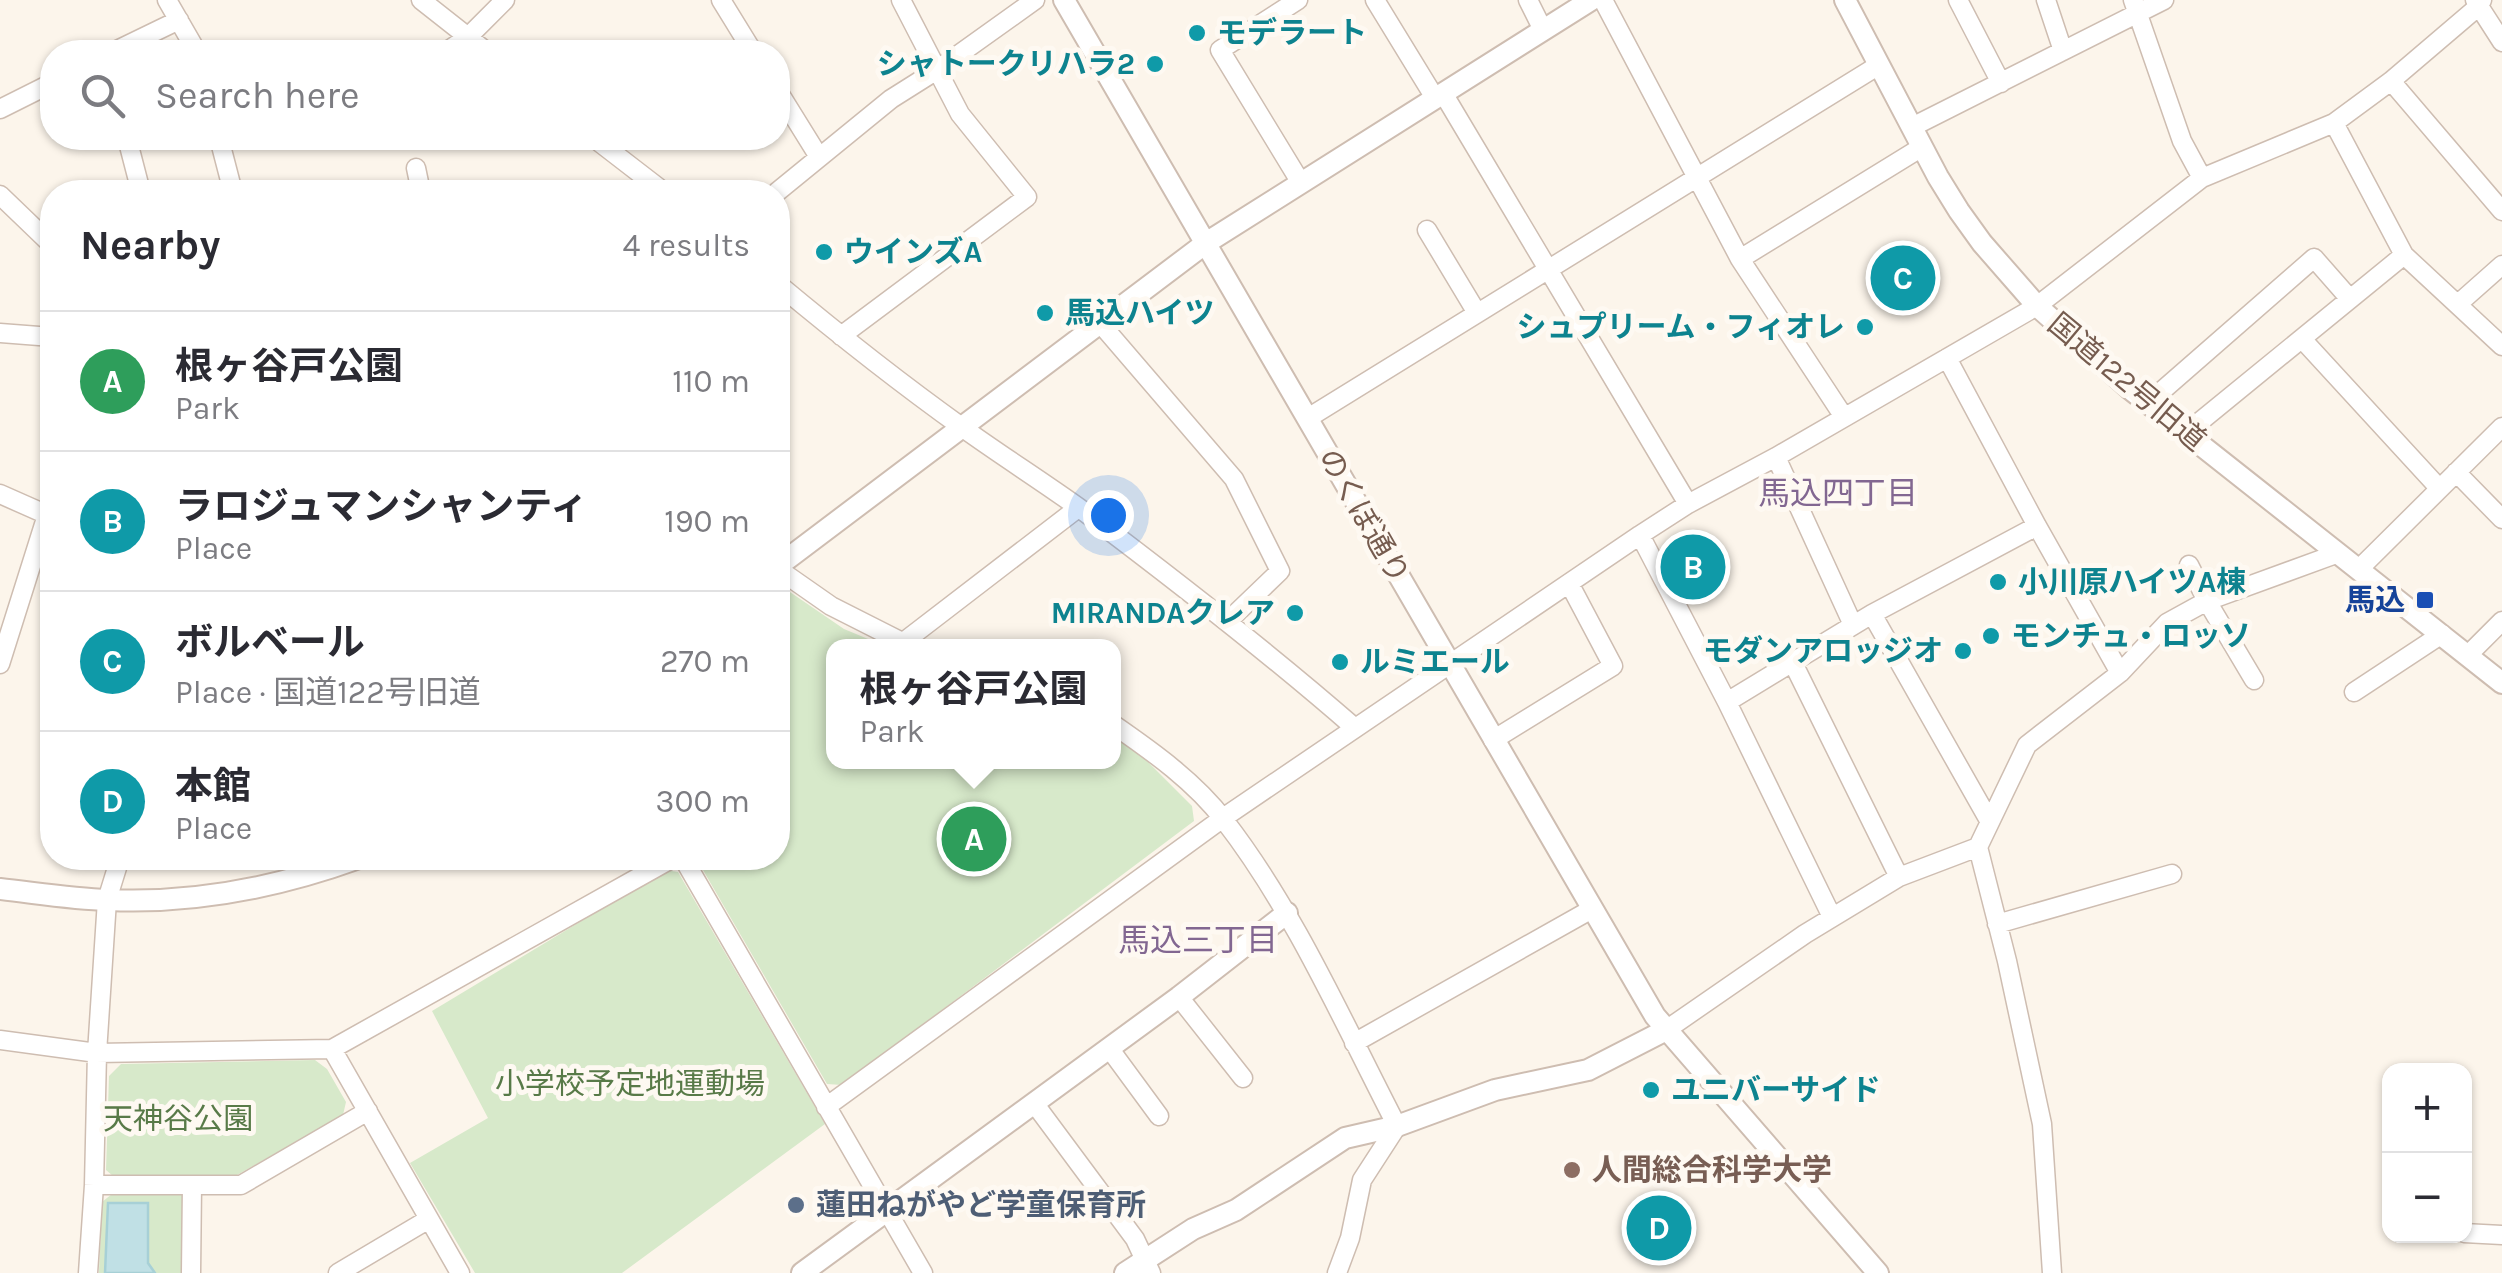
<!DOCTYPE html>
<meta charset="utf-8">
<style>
body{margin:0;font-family:Karla,"Noto Sans JP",sans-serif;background:#f2f2f3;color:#2b2b33}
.controls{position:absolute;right:30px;bottom:30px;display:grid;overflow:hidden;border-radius:20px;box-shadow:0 2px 8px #0004}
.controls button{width:90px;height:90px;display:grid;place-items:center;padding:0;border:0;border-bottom:2px solid #e1e1e2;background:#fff;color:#2b2b33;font:50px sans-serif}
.you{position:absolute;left:1108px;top:515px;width:35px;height:35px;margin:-25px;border:8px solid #fff;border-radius:50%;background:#1a73e8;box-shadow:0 0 0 15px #1a73e833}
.badge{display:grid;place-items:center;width:65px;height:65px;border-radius:50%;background:#dd7359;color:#fff;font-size:32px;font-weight:700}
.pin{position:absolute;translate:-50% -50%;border:5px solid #fff;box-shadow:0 2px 10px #0006}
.popup{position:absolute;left:826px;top:639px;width:295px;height:130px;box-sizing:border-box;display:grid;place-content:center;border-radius:20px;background:#fff;filter:drop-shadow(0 2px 8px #0005);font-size:32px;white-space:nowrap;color:#7c7c81}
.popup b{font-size:38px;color:#2b2b33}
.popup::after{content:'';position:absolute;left:50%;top:100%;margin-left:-20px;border:20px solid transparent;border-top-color:#fff}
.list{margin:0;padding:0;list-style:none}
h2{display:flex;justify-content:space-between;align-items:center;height:130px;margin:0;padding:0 40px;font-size:42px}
h2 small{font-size:32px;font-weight:400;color:#7c7c81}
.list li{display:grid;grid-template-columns:65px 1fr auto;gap:30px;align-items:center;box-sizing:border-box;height:140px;padding:0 40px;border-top:2px solid #e1e1e2}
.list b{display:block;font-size:38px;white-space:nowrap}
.list p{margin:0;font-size:32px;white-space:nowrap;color:#7c7c81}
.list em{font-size:32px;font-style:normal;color:#7c7c81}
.icon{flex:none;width:55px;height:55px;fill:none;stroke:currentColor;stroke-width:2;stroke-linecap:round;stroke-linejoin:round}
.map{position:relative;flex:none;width:2502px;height:1273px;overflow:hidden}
.search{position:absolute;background:#fff;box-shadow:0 2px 8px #0004;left:40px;top:40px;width:750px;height:110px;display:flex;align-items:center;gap:25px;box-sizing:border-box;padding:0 35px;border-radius:40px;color:#7c7c81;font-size:38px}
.panel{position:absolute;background:#fff;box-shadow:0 2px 8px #0004;left:40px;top:180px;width:750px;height:690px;border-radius:40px}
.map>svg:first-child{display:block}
.green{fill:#d7e9ca}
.water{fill:#c0e0e5;stroke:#a7d0d6;stroke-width:2.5}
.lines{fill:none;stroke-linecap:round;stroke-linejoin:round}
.minor-casing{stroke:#cebdb1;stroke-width:21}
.tertiary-casing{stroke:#cebdb1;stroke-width:24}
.minor{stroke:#fff;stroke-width:18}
.tertiary{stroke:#fff;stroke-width:20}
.culture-dot{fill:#0f9aa8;stroke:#fef9f2;stroke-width:4}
.transit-dot{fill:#1a4fb4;stroke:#fef9f2;stroke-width:4}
.education-dot{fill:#8d6e63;stroke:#fef9f2;stroke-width:4}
.service-dot{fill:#5c6f8a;stroke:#fef9f2;stroke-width:4}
.labels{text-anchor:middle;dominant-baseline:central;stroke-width:10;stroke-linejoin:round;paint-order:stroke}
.culture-label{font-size:30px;font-weight:bold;fill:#0d838f;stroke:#fef9f2;text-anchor:start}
.street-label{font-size:30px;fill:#765c4f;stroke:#fef9f2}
.transit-label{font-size:30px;font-weight:bold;fill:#164399;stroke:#fef9f2;text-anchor:end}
.park-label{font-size:30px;fill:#587a48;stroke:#fef9f2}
.education-label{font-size:30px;font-weight:bold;fill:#785e54;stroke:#fef9f2;text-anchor:start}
.service-label{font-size:30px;font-weight:bold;fill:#4e5e75;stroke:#fef9f2;text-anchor:start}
.neighbourhood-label{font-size:32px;fill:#826791;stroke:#fef9f2}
</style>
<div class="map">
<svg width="2502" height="1273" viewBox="0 0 2502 1273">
<rect width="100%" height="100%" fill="#fcf5eb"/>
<path class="green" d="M 787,590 L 844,629 L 885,646 L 834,646 L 834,762 L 1114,762 L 1114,735 L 1130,744 L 1192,806 L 1194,821 L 842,1085 L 827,1084 L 696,858 L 778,858 L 778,591 Z
M 666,870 L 678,872 L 825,1124 L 622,1273 L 475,1273 L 410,1163 L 488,1118 L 432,1011 Z
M 315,1060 L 327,1069 L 346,1102 L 343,1115 L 237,1175 L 113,1176 L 106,1170 L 109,1076 L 121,1064 Z
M 112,1194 L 188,1195 L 187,1273 L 99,1273 L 102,1202 Z"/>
<path class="water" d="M 108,1203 L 148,1203 L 148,1263 L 155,1273 L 105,1273 Z"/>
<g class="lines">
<defs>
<path id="minor" d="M 167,0 L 197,52
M 421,0 L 487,52
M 721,0 L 753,52
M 1298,0 L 1220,50 L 1301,183
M 1375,0 L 1435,98
M 1528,0 L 1543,30
M 1603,0 L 1740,259 L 1844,417
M 1958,0 L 2001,83
M 2046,0 L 2063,51
M 2133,0 L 2182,141 L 2202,178
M 2475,0 L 2502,42
M 113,52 L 179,20
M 446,52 L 468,37 L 505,0
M 2391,81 L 2502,211
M 778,91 L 819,157
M 1443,93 L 1688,504
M 0,109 L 52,83
M 2334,123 L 2404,255 L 2502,346
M 1912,127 L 2164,0
M 127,138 L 141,192
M 219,138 L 233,192
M 594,138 L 664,192
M 416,168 L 421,192
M 777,192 L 891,99 L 937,70 L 1035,0
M 0,195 L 52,245
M 1427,230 L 1477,313
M 1740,259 L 1922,147
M 778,284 C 838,334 900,383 963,428 C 1002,456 1043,482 1082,510 C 1175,580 1267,651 1355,728
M 2458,304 L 2502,265
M 1100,323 L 1234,479 L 1280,571 L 1228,621
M 0,333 L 52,337
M 841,336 L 1027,197 L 960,114 L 901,0
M 2302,339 L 2439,488
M 1947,358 L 2037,526 L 2120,673
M 2148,403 L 2314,258 L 2350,299
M 1308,418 L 1879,65
M 2186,433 L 2404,255
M 1776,457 L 1853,625
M 2456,472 L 2502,519
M 0,494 L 52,517
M 1640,535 L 1727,702 L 1832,917
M 2189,565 L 2207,601 L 2254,680
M 2360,568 L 2502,427
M 778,569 L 831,606 L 910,646
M 1872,614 L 1990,822
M 901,644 L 1078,508
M 2468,655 L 2502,621
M 1793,663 L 1899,877
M 0,664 L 47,515
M 2354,692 L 2442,634
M 1727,702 L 1872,614 L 2037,526
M 1114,725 C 1153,752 1195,782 1224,820 C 1294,910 1344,1024 1397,1126 L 1362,1180 L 1350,1238 L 1337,1273
M 1493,740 L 1613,666 L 1569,583
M 683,858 L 923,1273
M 1997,924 L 2172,874
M 1179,997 L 1243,1078
M 1666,1030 L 1805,934 L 1899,877 L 1978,847
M 0,1040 L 97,1053 L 332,1049 L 673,858
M 1354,1043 L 1592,909
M 1109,1048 L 1159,1116
M 332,1049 L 460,1273
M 1034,1103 L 1135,1239 L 1151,1273
M 826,1107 L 1223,818 L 1640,535 L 1688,504 L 1776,457 L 2037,306 L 2202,178 L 2334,123 L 2391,81 L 2479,6 L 2482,0
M 94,1185 L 241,1185 L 368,1111
M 2464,1233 L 2502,1235
M 88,1273 L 94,1185 L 97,1053 L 107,900 L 120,858
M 191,1273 L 192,1185
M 338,1273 L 429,1219
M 2052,1273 L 2042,1124 L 2007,961 L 1978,847 L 2027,745 L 2120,673 L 2167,623 L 2207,601 L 2336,554"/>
<path id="tertiary" d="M 1064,0 L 1655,1016 L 1878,1273
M 1845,0 L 1938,177 L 1959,211 L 1982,243 L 2037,306 L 2130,389 L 2502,683
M 778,566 L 1206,243 L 1591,0
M 0,889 C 36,893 72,899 108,900 C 195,904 279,887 359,858
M 802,1273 L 1179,997 L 1287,913
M 1125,1273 L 1193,1229 L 1236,1210 L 1345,1138 L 1397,1126 L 1495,1090 L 1588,1070 L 1666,1030"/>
</defs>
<use href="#minor" class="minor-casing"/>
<use href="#tertiary" class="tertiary-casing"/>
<use href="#minor" class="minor"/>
<use href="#tertiary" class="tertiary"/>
</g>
<g class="culture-dot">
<circle cx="1197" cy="33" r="10"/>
<circle cx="1155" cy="64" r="10"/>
<circle cx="824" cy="252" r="10"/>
<circle cx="1045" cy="313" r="10"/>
<circle cx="1865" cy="327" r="10"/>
<circle cx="1998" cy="582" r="10"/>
<circle cx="1295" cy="613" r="10"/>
<circle cx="1991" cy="636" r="10"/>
<circle cx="1963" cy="651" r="10"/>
<circle cx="1340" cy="662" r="10"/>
<circle cx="1651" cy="1090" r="10"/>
</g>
<rect class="transit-dot" x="2415" y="590" width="20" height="20" rx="5"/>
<circle class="education-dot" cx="1572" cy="1170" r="10"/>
<circle class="service-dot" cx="796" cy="1205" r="10"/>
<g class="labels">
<g class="culture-label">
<text x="1217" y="33">モデラート</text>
<text x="1135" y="64" text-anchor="end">シャトークリハラ2</text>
<text x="844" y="252">ウインズA</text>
<text x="1065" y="313">馬込ハイツ</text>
<text x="1845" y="327" text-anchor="end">シュプリーム・フィオレ</text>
<text x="2018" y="582">小川原ハイツA棟</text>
<text x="1275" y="613" text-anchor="end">MIRANDAクレア</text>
<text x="2011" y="636">モンチュ・ロッソ</text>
<text x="1943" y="651" text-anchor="end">モダンアロッジオ</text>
<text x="1360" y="662">ルミエール</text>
<text x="1671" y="1090">ユニバーサイド</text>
</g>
<g class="street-label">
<text transform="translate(2127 382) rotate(40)">国道122号旧道</text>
<text transform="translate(1364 516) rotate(60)">のくぼ通り</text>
</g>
<g class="transit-label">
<text x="2405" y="600">馬込</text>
</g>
<g class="park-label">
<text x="630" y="1084">小学校予定地運動場</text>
<text x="178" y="1119">天神谷公園</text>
</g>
<g class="education-label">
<text x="1592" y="1170">人間総合科学大学</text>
</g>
<g class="service-label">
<text x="816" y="1205">蓮田ねがやど学童保育所</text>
</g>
<g class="neighbourhood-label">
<text x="1838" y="493">馬込四丁目</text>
<text x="1198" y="940">馬込三丁目</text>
</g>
</g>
</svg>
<div class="controls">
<button>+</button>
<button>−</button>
</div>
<div class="you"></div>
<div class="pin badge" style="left:974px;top:839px;background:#2e9e5b">A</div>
<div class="popup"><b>根ヶ谷戸公園</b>Park</div>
<div class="pin badge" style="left:1693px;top:567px;background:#0f9aa8">B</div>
<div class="pin badge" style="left:1903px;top:278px;background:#0f9aa8">C</div>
<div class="pin badge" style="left:1659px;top:1228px;background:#0f9aa8">D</div>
<div class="search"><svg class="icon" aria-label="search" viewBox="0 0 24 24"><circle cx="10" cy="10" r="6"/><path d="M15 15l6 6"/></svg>Search here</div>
<section class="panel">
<h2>Nearby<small>4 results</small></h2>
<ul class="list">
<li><span class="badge" style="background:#2e9e5b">A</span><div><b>根ヶ谷戸公園</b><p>Park</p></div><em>110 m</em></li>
<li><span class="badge" style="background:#0f9aa8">B</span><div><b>ラロジュマンシャンティ</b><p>Place</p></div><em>190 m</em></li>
<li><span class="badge" style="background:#0f9aa8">C</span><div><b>ボルベール</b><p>Place · 国道122号旧道</p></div><em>270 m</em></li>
<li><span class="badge" style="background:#0f9aa8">D</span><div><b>本館</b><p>Place</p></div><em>300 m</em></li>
</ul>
</section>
</div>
